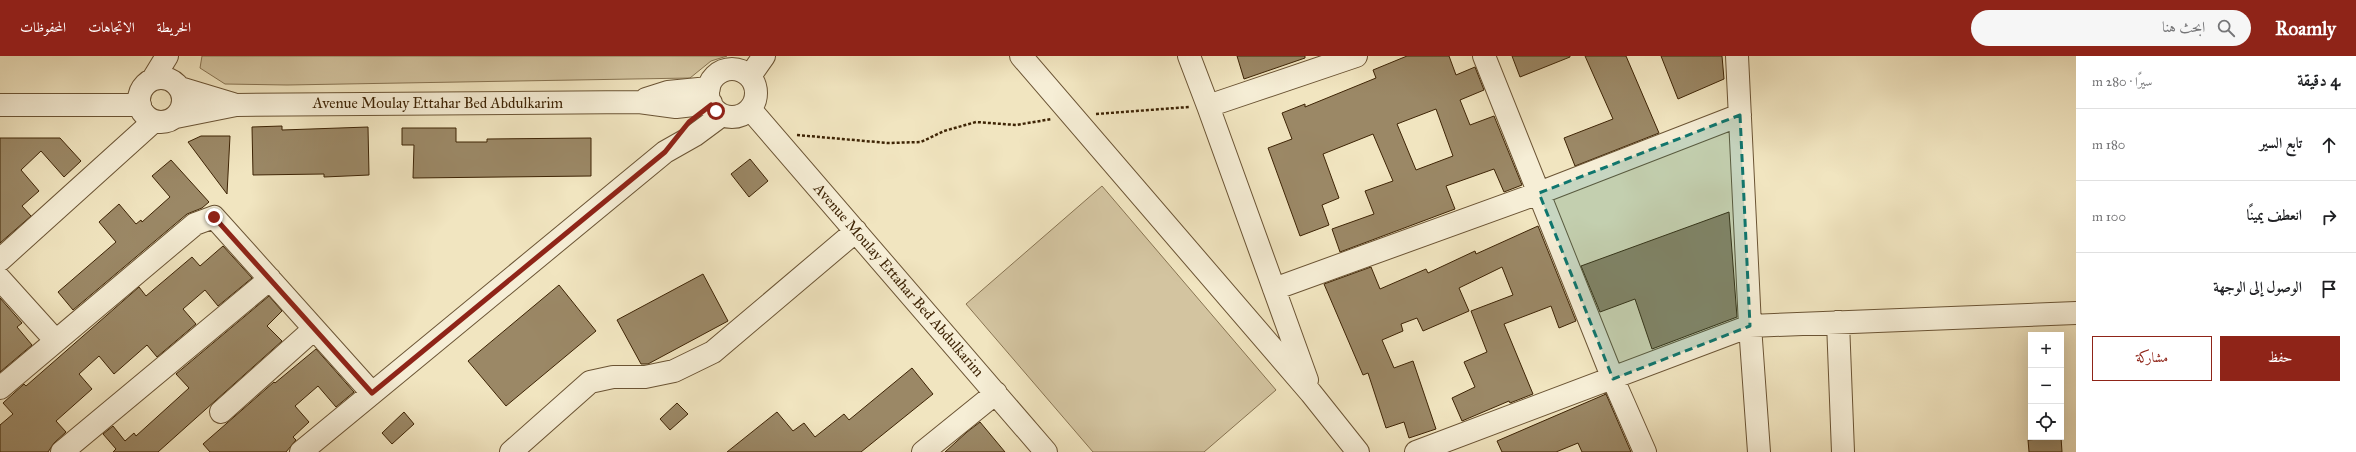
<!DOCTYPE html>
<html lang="ar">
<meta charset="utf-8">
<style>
body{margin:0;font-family:"IM FELL Great Primer",Amiri,serif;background:#f6f6f6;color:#202124;direction:rtl}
.controls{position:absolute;right:12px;bottom:12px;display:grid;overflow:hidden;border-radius:0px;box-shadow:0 4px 16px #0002}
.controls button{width:36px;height:36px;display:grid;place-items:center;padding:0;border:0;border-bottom:1px solid #e0e0e0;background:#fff;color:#202124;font:20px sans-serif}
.stop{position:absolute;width:12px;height:12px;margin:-9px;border:3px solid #8f2418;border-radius:50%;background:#fff}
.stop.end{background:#8f2418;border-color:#fff;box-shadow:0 1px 4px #0008}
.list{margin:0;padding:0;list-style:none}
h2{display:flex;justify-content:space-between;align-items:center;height:52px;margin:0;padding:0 16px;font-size:17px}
h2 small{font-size:13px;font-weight:400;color:#757577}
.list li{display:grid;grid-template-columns:26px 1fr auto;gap:12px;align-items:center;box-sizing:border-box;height:72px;padding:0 16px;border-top:1px solid #e0e0e0}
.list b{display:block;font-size:15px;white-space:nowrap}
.list em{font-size:13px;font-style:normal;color:#757577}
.actions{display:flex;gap:8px;padding:12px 16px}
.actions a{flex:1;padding:9px 0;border:1px solid #8f2418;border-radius:0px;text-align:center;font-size:14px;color:#8f2418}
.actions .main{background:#8f2418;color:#fff}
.icon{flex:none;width:22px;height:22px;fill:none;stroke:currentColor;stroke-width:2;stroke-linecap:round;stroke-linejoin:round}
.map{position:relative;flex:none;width:2076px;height:396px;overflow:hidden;direction:ltr}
header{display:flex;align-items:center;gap:24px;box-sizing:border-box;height:56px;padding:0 20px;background:#8f2418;color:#fff}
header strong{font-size:19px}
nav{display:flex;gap:22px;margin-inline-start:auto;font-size:14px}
.search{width:280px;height:36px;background:#f6f6f6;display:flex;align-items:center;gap:10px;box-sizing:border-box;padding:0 14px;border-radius:22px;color:#757577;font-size:15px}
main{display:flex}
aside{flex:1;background:#fff}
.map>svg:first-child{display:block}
.green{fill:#d3c4a0;stroke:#887452}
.building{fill:#9b8866;stroke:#3e2405;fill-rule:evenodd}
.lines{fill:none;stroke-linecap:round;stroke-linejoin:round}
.minor-casing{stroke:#6b5434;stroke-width:24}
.path{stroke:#3e2405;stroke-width:2.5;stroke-dasharray:3 2;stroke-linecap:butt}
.minor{stroke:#f6eed6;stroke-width:22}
.route{stroke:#8f2418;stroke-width:5}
.marked{fill:#0f766e;fill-opacity:0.2;stroke:#0f766e;stroke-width:3;stroke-dasharray:8 5;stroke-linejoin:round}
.labels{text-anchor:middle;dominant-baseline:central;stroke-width:4;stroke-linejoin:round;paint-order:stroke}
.street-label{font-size:15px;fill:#3e2405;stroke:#f6eed6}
</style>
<header>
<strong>Roamly</strong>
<div class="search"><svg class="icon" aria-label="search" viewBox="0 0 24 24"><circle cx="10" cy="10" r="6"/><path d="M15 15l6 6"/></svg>ابحث هنا</div>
<nav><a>الخريطة</a><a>الاتجاهات</a><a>المحفوظات</a></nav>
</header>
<main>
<aside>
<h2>4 دقيقة<small>سيرًا · 280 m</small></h2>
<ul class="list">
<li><svg class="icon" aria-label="ahead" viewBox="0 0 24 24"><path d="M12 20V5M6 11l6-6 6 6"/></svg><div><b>تابع السير</b></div><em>180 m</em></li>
<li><svg class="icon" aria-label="right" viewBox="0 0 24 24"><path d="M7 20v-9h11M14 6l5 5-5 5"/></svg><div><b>انعطف يمينًا</b></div><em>100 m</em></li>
<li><svg class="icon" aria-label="arrive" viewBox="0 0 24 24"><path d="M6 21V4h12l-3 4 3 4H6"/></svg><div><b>الوصول إلى الوجهة</b></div></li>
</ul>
<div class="actions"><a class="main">حفظ</a><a>مشاركة</a></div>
</aside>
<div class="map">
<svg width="2076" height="396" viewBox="0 0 2076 396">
<rect width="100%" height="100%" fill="#f1e5c0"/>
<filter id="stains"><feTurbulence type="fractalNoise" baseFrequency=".005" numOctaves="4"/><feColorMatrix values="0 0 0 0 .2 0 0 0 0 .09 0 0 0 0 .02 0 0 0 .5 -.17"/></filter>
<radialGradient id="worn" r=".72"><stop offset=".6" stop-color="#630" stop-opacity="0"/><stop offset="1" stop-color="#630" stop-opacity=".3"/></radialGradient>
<path class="green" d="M 202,0 L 727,0 L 711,5 L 690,22 L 287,29 L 225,28 L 200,12 Z
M 1102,130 L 1276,334 L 1204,396 L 1093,396 L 966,248 Z"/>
<path class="building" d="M 1237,0 L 1305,0 L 1305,2 L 1244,23 Z
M 1407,0 L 1449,0 L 1456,19 L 1475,11 L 1484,34 L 1460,44 L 1470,69 L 1494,60 L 1522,129 L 1504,136 L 1494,113 L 1446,130 L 1455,153 L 1340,196 L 1332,173 L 1374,158 L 1365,135 L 1393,125 L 1373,78 L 1323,98 L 1339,142 L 1322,149 L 1329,169 L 1300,180 L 1268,92 L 1292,83 L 1282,57 L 1305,48 L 1305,51 L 1376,22 L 1373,14 ZM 1436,53 L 1453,100 L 1416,114 L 1397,68 Z
M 1512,0 L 1570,0 L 1570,1 L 1520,21 Z
M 1585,0 L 1626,0 L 1659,77 L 1575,110 L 1564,82 L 1613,63 Z
M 1661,0 L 1722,0 L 1724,23 L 1678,43 Z
M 282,70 L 282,74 L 368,71 L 369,119 L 324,121 L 324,118 L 253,119 L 252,71 Z
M 402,72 L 456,72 L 456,86 L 487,86 L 487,83 L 591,82 L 591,120 L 413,122 L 414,89 L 402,89 Z
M 201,80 L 230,80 L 227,138 L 188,86 Z
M 0,82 L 60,82 L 81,105 L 64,121 L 41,95 L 21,114 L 39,135 L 22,150 L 31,160 L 0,187 Z
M 750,103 L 768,125 L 749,141 L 731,118 Z
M 171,104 L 209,146 L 202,152 L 187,158 L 73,254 L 58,236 L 116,186 L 99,166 L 119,148 L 136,168 L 141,164 L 142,166 L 170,141 L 152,120 Z
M 1729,156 L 1737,261 L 1652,293 L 1635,243 L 1600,256 L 1581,210 Z
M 1538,170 L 1576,265 L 1559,272 L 1551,250 L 1504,268 L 1533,338 L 1510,347 L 1509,345 L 1462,365 L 1452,342 L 1475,331 L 1464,306 L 1487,296 L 1471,255 L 1513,239 L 1502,211 L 1459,232 L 1469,255 L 1423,275 L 1417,262 L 1401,268 L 1403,275 L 1382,284 L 1394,312 L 1413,305 L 1436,373 L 1409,382 L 1404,366 L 1386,372 L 1368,317 L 1363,319 L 1324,228 L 1371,211 L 1380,233 L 1426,213 L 1428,217 L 1475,195 L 1476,198 Z
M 223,190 L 252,222 L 218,250 L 205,234 L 183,253 L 196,268 L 157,301 L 147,289 L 114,318 L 99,300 L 79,318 L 92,333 L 56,365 L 66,376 L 54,387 L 48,396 L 0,396 L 0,369 L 13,358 L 3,347 L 24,328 L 26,330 L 139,231 L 146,240 L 192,201 L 200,210 Z
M 703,218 L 728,265 L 648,308 L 641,308 L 617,264 Z
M 559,229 L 596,275 L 506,350 L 468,305 Z
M 269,240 L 282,255 L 267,270 L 282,285 L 158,396 L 113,396 L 116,393 L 103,378 L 113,370 L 125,385 L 134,377 L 136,380 L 189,332 L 176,318 Z
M 0,242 L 22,267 L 17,271 L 32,289 L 0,316 Z
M 316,293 L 354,336 L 336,351 L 318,330 L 295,350 L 309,366 L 293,381 L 296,384 L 286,396 L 210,396 L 203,388 L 274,326 L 275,327 Z
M 912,312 L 933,338 L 861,396 L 727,396 L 777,356 L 793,375 L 804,367 L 815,381 L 844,358 L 849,364 Z
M 1606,338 L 1631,396 L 1582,396 L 1578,387 L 1556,396 L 1502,396 L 1497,385 Z
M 677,347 L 688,358 L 670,374 L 660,363 Z
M 404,356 L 414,368 L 392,388 L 382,377 Z
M 980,366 L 1005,396 L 945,396 L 967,376 Z
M 2061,381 L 2062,396 L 2029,396 L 2028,384 Z"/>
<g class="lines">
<defs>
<path id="minor" d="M 1021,0 L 1311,337 L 1358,396
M 1189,0 L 1208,50 L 1356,0
M 1484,0 L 1613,323 L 1645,396
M 1737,0 L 1750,270 L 1759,396
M708 37a24 24 0 1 1 48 0a24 24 0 1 1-48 0Z
M 750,20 L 764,0
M139 44a22 22 0 1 1 44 0a22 22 0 1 1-44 0Z
M 153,23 L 167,0
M 180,32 L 233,48
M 646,43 L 668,36 L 709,32
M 0,49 L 140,49
M 1208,50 L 1307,324
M 750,53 L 1046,396
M 176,61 L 236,49 L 639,46 L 676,51 L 711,47
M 0,204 L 154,65
M 0,223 L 56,285
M 1274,233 L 1539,137 L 1740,59
M 1838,266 L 1843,396
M 0,332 L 195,168 L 214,161 L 372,337
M 221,356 L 314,273
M 62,396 L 270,223
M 301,396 L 665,96 L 695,79 L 722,59
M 511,396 L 590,326 L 613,321 L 645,321 L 674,315 L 713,296 L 856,175
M 923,396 L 996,337
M 1416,396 L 1750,270 L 2076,257"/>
</defs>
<use href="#minor" class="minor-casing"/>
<path class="path" d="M 1096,58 L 1189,51
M 797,79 L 888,87 L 921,86 L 944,75 L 976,66 L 1016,69 L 1052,63"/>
<use href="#minor" class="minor"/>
</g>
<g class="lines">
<path class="route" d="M 214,161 L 372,337 L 665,96 L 689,66 L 711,49 L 716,55"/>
</g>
<path class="marked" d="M 1740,59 L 1750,270 L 1613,323 L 1539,137 Z"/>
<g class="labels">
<g class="street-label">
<text x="438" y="47">Avenue Moulay Ettahar Bed Abdulkarim</text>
<text transform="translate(899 224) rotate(49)">Avenue Moulay Ettahar Bed Abdulkarim</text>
</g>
</g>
<rect width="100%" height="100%" filter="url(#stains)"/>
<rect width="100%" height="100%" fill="url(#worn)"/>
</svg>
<div class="controls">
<button>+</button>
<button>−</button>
<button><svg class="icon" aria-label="locate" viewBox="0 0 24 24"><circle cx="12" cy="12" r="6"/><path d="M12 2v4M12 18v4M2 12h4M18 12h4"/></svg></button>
</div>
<div class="stop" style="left:716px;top:55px"></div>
<div class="stop end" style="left:214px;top:161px"></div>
</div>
</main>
